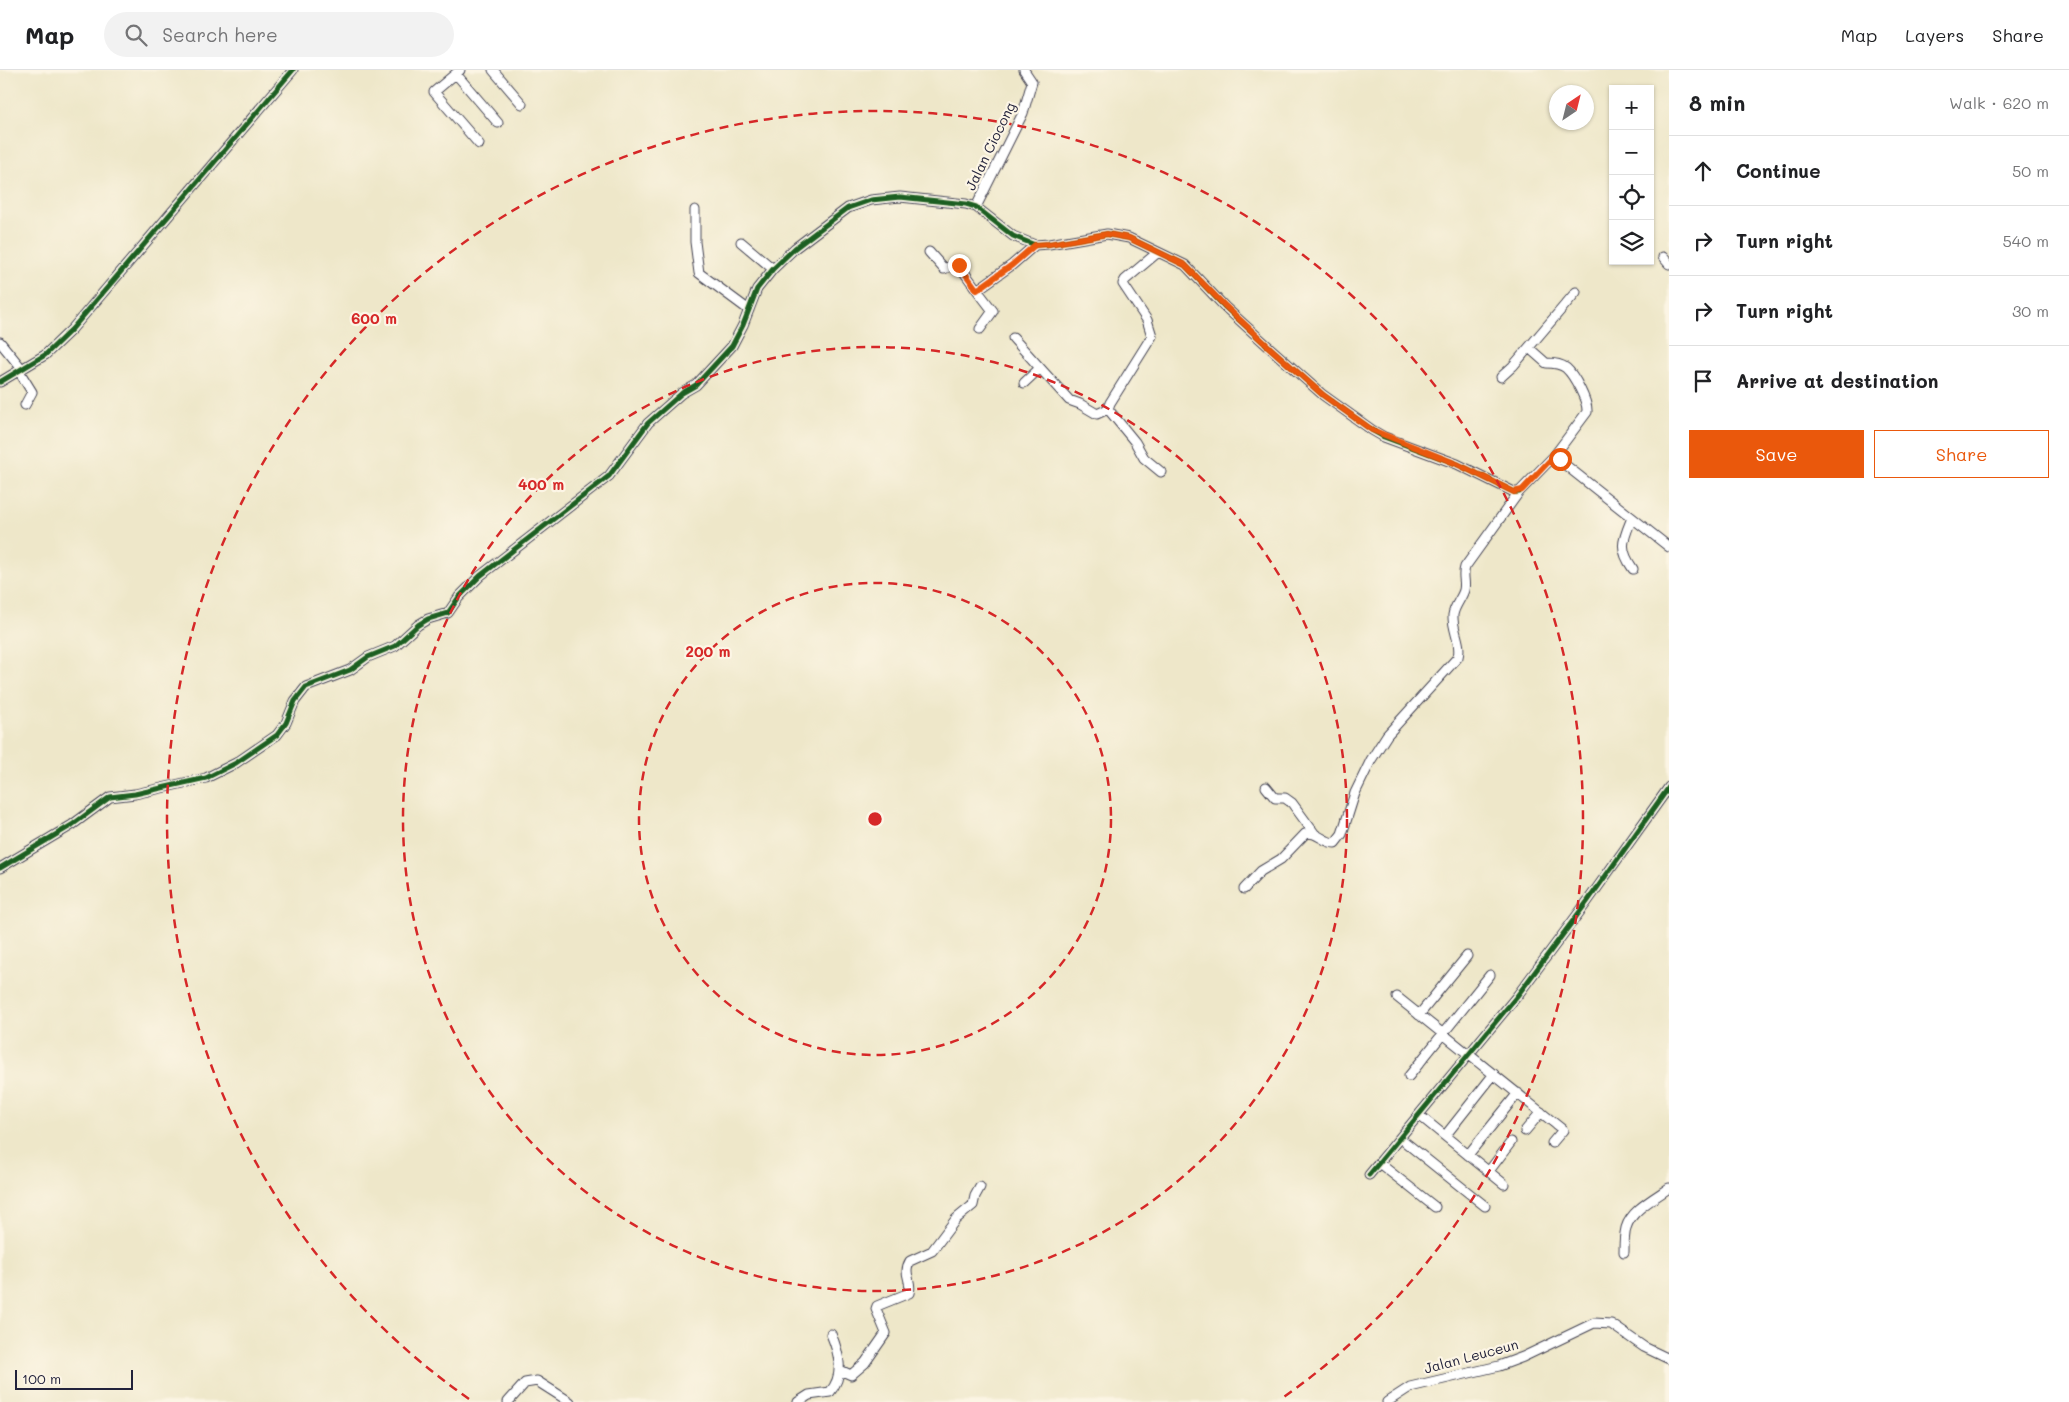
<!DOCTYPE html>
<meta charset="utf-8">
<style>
body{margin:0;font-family:Mali,sans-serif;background:#f2f2f2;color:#202124}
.controls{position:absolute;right:15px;top:15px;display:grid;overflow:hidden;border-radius:0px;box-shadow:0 1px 4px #0004}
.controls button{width:45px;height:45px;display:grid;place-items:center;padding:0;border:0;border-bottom:1px solid #e0e0e0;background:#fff;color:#202124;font:25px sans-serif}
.compass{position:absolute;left:1549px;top:15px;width:45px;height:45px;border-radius:50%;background:#fff;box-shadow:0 1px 4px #0004;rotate:35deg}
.scale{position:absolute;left:15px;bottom:12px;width:118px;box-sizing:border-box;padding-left:5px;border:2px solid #22223b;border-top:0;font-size:14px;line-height:18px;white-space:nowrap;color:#22223b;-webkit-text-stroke:4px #fcf5e5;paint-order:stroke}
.stop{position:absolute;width:15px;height:15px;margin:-11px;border:4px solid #ea580c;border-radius:50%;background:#fff}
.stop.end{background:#ea580c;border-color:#fff;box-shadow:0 1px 5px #0008}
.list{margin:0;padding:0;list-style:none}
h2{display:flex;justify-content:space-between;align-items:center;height:65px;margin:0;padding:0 20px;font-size:21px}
h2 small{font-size:16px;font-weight:400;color:#757577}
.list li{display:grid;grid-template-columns:32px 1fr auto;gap:15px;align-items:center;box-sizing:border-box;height:70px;padding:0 20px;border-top:1px solid #e0e0e0}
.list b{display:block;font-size:19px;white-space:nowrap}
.list em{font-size:16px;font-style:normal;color:#757577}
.actions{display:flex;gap:10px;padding:15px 20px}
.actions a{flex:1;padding:11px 0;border:1px solid #ea580c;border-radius:0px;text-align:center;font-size:18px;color:#ea580c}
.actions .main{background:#ea580c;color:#fff}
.icon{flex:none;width:28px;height:28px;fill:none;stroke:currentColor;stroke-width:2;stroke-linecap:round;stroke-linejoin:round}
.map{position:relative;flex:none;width:1669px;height:1332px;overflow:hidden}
header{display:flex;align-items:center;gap:30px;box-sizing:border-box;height:70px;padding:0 25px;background:#fff;border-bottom:1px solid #e0e0e0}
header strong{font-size:24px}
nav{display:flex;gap:28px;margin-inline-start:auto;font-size:18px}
.search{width:350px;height:45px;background:#f2f2f2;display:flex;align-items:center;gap:12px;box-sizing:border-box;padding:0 18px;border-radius:28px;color:#757577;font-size:19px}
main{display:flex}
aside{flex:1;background:#fff}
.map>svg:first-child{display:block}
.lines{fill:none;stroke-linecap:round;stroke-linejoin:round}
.street-casing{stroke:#414050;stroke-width:11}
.street{stroke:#fff;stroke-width:9}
.cycleway-casing{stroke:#fcf5e5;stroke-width:8}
.cycleway{stroke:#1b5e20;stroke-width:5}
.route{stroke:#ea580c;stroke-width:6}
.ring{fill:none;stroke:#d62828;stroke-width:2.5;stroke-dasharray:9 6}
.labels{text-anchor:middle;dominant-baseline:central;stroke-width:4.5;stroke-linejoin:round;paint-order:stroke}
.street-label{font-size:14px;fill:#22223b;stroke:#fcf5e5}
.centre{fill:#d62828;stroke:#fcf5e5;stroke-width:2.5}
.ring-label{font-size:15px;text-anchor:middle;font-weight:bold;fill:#d62828;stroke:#fcf5e5;stroke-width:4.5;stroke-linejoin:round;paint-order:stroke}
</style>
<header>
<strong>Map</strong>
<div class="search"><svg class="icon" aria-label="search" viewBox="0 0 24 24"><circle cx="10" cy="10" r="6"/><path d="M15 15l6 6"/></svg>Search here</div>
<nav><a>Map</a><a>Layers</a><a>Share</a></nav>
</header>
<main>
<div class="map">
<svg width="1669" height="1332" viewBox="0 0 1669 1332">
<rect width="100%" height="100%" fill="#fcf5e5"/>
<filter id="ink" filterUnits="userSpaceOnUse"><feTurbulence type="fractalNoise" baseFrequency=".02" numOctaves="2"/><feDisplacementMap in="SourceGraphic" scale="10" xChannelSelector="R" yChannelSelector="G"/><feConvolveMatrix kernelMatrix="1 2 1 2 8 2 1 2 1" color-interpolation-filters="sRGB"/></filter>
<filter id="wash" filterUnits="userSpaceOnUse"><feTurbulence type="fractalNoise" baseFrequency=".0096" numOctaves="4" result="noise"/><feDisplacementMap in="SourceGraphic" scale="20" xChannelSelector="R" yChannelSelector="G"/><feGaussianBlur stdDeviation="1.12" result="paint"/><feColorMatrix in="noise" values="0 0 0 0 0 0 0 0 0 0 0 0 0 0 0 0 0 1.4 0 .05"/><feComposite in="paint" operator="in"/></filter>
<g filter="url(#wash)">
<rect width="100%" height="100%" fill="#eee7c9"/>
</g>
<g filter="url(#ink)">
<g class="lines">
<defs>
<path id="street" d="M 460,0 L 434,22 L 479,74
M 493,0 L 522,34
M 456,4 L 498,53
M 976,137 L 1023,43 L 1032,12 L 1024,0
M 695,140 L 695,172 L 699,203 L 749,240
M 741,172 L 773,199
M 929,182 L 944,199 L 956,194 L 959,195 L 977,220 L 1012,195 L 1035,175
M 1157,183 L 1125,210 L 1123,214 L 1147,250 L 1152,266 L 1110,333 L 1108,339 L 1135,372 L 1144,388 L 1161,402
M 1663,187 L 1669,194
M 977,220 L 993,241 L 980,259
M 1013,268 L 1069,330 L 1080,334 L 1097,344 L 1108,339
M 0,272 L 22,299
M 1529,278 L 1546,293 C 1552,293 1561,294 1566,298 C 1574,305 1588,331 1587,342 L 1554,386
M 19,301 L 32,322 L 25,335
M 1501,307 L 1513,296 L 1576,222
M 0,312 L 45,285 L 72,259 L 293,0
M 1024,313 L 1040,298
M 1632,448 C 1623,470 1618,478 1633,499
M 1266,717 L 1275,728 L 1285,728 L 1292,733 L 1314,763
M 0,798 L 72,755 L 110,727 L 135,724 L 206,708 L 236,693 L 277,665 L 286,653 L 295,631 L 306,617 L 350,600 L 368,587 L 395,576 L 418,555 L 428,549 L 448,543 L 459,527 L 480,506 L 609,406 L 648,353 L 682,323 L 696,315 L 732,276 L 743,255 L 757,219 L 773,199 L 795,178 L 848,138 L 871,130 L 900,127 L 966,134 L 976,137 L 1013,166 L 1035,175 L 1049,174 L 1107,164 L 1129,168 L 1185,195 L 1225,237 L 1270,278 L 1323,325 L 1372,360 L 1384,367 L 1457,394 L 1514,422 L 1519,422
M 1244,819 L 1261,801 L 1281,789 L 1305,764 C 1317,760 1323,773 1335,773 L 1342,764 L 1355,723 L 1371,690 L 1387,665 L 1458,587 C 1462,573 1452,560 1453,545 C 1454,536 1462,528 1464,520 C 1466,512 1462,506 1465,497 L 1519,422 L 1554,386 L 1669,477
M 1397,927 L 1563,1060 L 1552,1073
M 1419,945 L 1467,886
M 1409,1006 L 1490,905
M 1419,1045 L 1504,1114
M 1525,1061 L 1541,1042
M 1445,1066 L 1494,1004
M 1400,1068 L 1485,1136
M 1468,1085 L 1518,1023
M 1379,1093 L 1435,1137
M 1489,1101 L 1511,1072
M 1369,1105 L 1517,926 L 1587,832 L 1669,717
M 1624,1182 C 1624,1174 1624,1166 1626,1158 C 1631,1140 1655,1128 1669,1118
M 840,1300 L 851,1305 L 865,1293 L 886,1263 L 876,1239 L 877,1236 L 909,1223 C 913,1211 902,1204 910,1191 L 932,1181 L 956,1149 L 973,1135 L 975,1126 L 980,1117
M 508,1332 L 525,1313 L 537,1311 L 570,1332
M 798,1332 L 809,1325 L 830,1322 C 845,1305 839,1283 831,1264
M 1387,1332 L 1410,1317 L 1499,1296 L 1523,1287 L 1594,1253 L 1611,1254 L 1644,1277 L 1669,1289"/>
</defs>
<use href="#street" class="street-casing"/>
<use href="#street" class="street"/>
<defs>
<path id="cycleway" d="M 0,312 L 45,285 L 72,259 L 293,0
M 0,798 L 72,755 L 110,727 L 135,724 L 206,708 L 236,693 L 277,665 L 286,653 L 295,631 L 306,617 L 350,600 L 368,587 L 395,576 L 418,555 L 428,549 L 448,543 L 459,527 L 480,506 L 609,406 L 648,353 L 682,323 L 696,315 L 732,276 L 743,255 L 757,219 L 773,199 L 795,178 L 848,138 L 871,130 L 900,127 L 966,134 L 976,137 L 1013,166 L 1035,175 L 1049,174 L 1107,164 L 1129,168 L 1185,195 L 1225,237 L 1270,278 L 1323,325 L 1372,360 L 1384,367 L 1457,394 L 1514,422 L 1519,422
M 1369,1105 L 1517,926 L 1587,832 L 1669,717"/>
</defs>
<use href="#cycleway" class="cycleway-casing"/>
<use href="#cycleway" class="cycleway"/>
</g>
</g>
<g class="lines" filter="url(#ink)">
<path class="route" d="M 959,195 L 977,220 L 1012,195 L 1035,175 L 1049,174 L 1107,164 L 1129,168 L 1185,195 L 1225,236 L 1270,278 L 1323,325 L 1372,360 L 1457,394 L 1514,422 L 1522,420 L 1554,386 L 1560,389"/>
</g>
<g class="ring">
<circle cx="875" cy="749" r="236"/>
<circle cx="875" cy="749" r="472"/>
<path d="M469 1329A708 708 0 1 1 1281 1329"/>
</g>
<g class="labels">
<g class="street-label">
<text transform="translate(990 76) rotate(-64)">Jalan Ciocong</text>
<text transform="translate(1471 1286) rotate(-15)">Jalan Leuceun</text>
</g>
</g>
<circle cx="875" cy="749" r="8" class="centre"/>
<g class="ring-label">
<text x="374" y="254">600 m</text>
<text x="541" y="420">400 m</text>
<text x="708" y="587">200 m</text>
</g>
</svg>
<div class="controls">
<button>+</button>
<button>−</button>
<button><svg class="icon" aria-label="locate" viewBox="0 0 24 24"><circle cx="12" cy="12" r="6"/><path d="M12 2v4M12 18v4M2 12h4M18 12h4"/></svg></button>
<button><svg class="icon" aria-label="layers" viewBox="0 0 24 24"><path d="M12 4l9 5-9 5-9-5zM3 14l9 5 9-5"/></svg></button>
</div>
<svg class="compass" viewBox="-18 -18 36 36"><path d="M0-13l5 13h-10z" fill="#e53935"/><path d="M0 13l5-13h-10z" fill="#757577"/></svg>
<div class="scale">100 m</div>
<div class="stop" style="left:1560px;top:389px"></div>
<div class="stop end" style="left:959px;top:195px"></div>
</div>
<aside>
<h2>8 min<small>Walk · 620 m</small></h2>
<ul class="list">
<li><svg class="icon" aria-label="ahead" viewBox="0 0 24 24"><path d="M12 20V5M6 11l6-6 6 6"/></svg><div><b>Continue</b></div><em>50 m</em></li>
<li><svg class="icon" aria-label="right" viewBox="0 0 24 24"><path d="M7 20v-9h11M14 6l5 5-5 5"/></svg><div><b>Turn right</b></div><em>540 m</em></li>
<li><svg class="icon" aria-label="right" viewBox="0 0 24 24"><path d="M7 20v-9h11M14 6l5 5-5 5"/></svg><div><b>Turn right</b></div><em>30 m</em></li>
<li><svg class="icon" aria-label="arrive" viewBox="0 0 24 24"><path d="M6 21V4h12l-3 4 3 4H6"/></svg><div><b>Arrive at destination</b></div></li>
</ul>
<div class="actions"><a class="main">Save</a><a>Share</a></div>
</aside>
</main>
